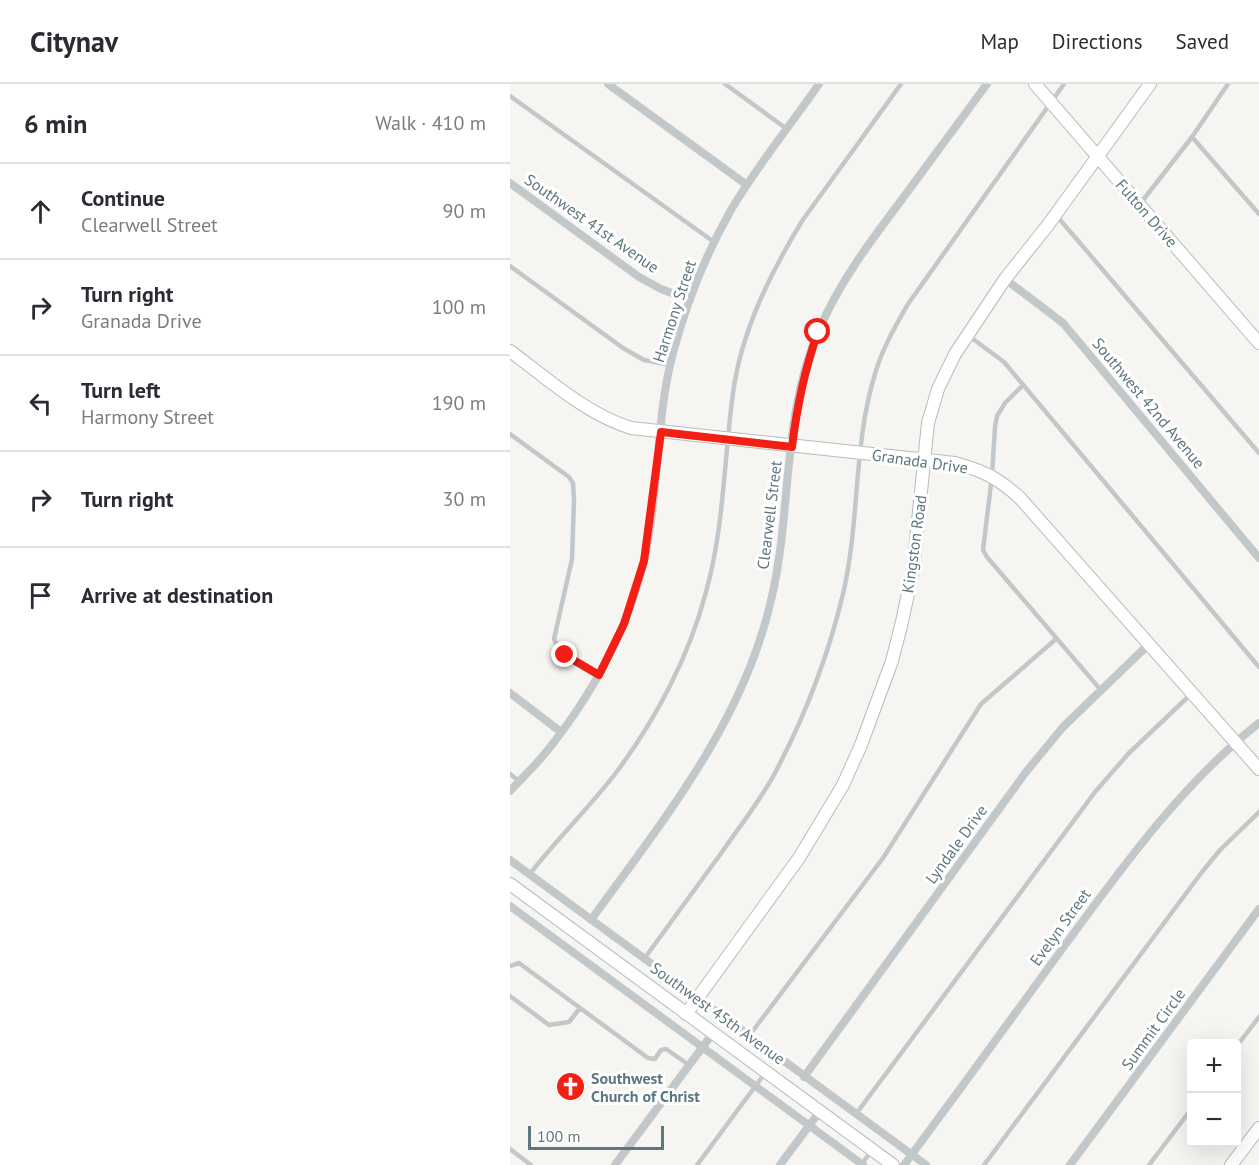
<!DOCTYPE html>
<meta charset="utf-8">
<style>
body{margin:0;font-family:"PT Sans",sans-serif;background:#f2f2f3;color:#2b2b33}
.controls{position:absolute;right:18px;bottom:18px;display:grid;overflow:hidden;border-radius:6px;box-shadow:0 6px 24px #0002}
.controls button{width:54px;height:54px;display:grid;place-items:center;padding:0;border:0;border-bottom:2px solid #e1e1e2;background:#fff;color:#2b2b33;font:30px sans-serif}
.scale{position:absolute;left:18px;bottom:15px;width:136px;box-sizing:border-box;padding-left:6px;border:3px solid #5d777f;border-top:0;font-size:16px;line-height:21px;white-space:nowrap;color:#5d777f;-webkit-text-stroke:4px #fff;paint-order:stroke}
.stop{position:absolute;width:18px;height:18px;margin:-14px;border:4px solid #f31e14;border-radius:50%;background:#fff}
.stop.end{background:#f31e14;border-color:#fff;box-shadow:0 2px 6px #0008}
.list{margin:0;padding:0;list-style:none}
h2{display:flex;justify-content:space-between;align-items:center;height:78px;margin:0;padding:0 24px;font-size:26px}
h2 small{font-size:20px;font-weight:400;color:#7c7c81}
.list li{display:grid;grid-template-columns:39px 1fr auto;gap:18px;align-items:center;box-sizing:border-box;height:96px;padding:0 24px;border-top:2px solid #e1e1e2}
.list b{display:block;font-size:22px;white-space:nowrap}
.list p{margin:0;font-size:20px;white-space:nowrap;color:#7c7c81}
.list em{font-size:20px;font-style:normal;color:#7c7c81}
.icon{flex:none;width:33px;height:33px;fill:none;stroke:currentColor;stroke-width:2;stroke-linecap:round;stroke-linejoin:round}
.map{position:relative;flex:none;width:749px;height:1081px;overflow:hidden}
header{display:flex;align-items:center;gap:36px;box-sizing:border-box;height:84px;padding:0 30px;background:#fff;border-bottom:2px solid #e1e1e2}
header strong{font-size:28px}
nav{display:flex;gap:33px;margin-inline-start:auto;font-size:21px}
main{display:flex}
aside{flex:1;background:#fff}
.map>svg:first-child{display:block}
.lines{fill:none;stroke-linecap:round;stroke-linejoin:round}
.secondary-casing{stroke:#b4bcbe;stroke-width:14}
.lane{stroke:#c2c8ca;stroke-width:4.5}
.street{stroke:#c2c8ca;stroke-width:8}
.secondary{stroke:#fff;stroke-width:12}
.route{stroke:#f31e14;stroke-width:8}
.labels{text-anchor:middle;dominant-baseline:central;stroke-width:6;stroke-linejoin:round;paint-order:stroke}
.street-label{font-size:16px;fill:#5d777f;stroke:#fff}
.poi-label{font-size:16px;font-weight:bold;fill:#5d777f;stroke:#fff;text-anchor:start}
</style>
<header>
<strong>Citynav</strong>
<nav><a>Map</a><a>Directions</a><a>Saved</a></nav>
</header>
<main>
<aside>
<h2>6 min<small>Walk · 410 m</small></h2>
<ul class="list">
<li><svg class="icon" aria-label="ahead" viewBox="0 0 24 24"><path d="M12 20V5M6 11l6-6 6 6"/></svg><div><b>Continue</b><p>Clearwell Street</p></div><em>90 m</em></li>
<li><svg class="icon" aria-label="right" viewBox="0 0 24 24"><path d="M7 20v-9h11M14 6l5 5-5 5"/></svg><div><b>Turn right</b><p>Granada Drive</p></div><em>100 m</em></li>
<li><svg class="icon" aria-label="left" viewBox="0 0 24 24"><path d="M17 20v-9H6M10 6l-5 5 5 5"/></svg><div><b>Turn left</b><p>Harmony Street</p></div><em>190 m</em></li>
<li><svg class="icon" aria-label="right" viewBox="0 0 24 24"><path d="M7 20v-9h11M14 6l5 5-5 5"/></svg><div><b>Turn right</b></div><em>30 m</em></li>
<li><svg class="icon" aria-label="arrive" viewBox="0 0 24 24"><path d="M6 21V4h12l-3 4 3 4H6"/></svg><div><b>Arrive at destination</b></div></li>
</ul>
</aside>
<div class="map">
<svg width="749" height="1081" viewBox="0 0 749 1081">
<rect width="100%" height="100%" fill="#f6f5f1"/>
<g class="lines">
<defs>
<path id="secondary" d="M 525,0 L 749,259
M 0,267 C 38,295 76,330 121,344 L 445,379 C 474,387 488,394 510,414 L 749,685
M 0,800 L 383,1081
M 176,930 L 289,774 L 333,701 L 351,661 L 382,577 L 392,538 L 403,486 L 418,339 L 428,305 L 445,270 L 495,195 L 538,141 L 640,0
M 721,1081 L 749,1044"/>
</defs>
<use href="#secondary" class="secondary-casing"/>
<path class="lane" d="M 215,0 L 277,45
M 0,12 L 204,158
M 682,53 L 749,130
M 630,120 L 682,53 L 718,0
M 546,131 L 749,369
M 0,182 L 113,264 L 134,276 L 160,281
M 459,252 L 494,278 L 749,583
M 513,301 L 495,319 L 487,332 L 485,343 L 482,392 L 473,466 L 477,473 L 590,605
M 0,350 L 59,393 L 63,399 L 64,416 L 62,475 L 44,555 C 51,573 72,581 88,591
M 0,690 L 9,697
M 19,791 C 46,756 78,725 105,690 C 145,637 179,573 196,508 C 214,444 214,375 223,309 C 231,248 260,190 292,137 L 391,0
M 134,875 C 160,839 186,804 212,768 C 230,742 250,717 265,689 C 295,632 318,573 333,510 C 350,438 343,361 365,290 C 372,265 385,243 398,220 L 554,0
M 0,882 L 9,879 L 138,974 L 145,975 L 151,966 L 156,965 L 179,981
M 0,912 L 39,941 L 59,938 L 70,924
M 239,952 L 373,774 L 471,620 L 546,555
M 726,963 L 749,933
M 346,1030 L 585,708 L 619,669 L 680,611
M 0,1065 L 21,1081
M 187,1081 L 255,989
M 351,1081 L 362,1066
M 474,1081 L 692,788 L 710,766 L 749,728
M 639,1081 L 682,1024"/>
<path class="street" d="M 98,0 L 237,101
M 0,99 L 129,193 L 151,205 L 180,216
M 495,195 L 553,239 L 749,474
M 0,609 L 51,648
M 0,707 C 12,694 26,681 37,667 C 89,602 128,527 140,444 C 149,386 148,325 163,269 C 176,220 196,170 221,126 C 247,82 280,42 309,0
M 0,776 L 416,1081
M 0,822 L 353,1081
M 81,836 C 154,735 235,636 262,512 C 282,425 272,329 309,246 C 329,199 359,159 390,118 C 419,79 448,39 477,0
M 294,993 L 516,688 L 553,643 L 639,560
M 105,1081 L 203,949
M 270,1081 L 310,1027
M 394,1081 C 448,1008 502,934 555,861 C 614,781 671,701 749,639
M 560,1081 L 749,825"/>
<use href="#secondary" class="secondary"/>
</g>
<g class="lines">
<path class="route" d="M 55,571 L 89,591 L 114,540 L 134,477 L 151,348 L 282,363 C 287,322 294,287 308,248"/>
</g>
<defs>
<symbol id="church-disc" viewBox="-11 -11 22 22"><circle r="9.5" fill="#f31e14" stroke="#fff"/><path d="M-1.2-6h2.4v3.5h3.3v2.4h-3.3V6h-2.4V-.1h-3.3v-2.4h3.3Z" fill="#fff"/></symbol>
</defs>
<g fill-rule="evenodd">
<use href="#church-disc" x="44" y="986" width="33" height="33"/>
</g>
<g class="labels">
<g class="street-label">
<text transform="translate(637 129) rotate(49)">Fulton Drive</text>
<text transform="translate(82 139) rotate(35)">Southwest 41st Avenue</text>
<text transform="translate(164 227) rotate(-72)">Harmony Street</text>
<text transform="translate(639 319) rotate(50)">Southwest 42nd Avenue</text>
<text transform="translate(410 377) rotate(8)">Granada Drive</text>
<text transform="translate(259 431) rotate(-83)">Clearwell Street</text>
<text transform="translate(404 460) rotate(-82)">Kingston Road</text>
<text transform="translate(446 760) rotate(-54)">Lyndale Drive</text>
<text transform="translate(550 843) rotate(-54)">Evelyn Street</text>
<text transform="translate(208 929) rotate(36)">Southwest 45th Avenue</text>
<text transform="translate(643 945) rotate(-54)">Summit Circle</text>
</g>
<g class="poi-label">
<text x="81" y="994">Southwest<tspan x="81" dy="18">Church of Christ</tspan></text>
</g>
</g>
</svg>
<div class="controls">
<button>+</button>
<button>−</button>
</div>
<div class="scale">100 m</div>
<div class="stop" style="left:308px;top:248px"></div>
<div class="stop end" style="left:55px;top:571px"></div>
</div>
</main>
